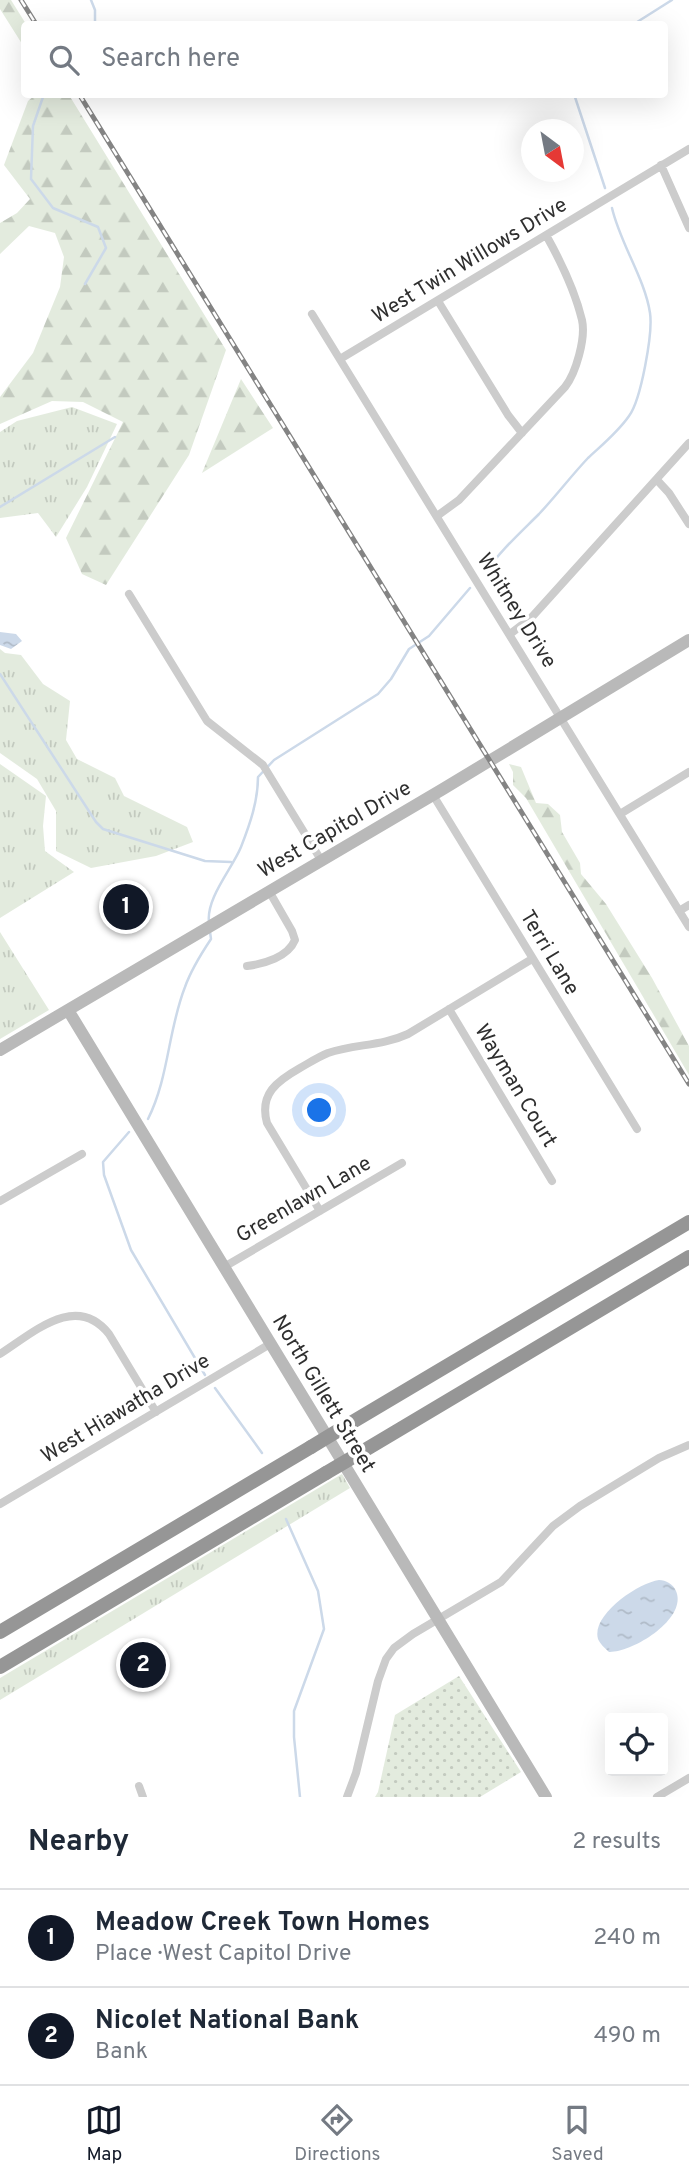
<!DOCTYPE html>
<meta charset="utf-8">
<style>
body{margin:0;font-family:Overpass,sans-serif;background:#f6f6f7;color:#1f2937}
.controls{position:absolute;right:21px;bottom:21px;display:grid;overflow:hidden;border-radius:7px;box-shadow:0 7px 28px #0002}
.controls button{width:63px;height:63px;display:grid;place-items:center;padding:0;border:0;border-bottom:2px solid #e0e1e3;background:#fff;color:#1f2937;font:35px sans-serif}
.compass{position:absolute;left:521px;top:119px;width:63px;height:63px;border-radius:50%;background:#fff;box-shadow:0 7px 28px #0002;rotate:148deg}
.you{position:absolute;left:320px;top:1111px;width:24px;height:24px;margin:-18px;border:5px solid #fff;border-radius:50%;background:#1a73e8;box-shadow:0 0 0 10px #1a73e833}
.badge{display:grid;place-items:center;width:46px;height:46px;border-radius:50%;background:#111827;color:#fff;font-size:23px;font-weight:700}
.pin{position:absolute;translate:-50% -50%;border:4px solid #fff;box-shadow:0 2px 7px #0006}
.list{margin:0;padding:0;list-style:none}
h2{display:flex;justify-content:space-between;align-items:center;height:91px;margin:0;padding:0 28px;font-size:30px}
h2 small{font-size:23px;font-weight:400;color:#747a83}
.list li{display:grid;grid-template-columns:46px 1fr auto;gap:21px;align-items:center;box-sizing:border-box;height:98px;padding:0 28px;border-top:2px solid #e0e1e3}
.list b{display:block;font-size:26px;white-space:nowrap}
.list p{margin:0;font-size:23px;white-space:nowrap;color:#747a83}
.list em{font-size:23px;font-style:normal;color:#747a83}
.icon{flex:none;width:38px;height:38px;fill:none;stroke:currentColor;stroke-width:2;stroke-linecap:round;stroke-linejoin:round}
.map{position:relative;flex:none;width:689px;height:1797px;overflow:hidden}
.search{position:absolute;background:#fff;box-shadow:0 7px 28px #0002;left:21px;right:21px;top:21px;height:77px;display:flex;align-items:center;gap:18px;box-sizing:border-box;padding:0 24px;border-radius:7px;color:#747a83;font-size:26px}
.sheet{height:287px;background:#fff}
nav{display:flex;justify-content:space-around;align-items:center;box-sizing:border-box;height:98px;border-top:2px solid #e0e1e3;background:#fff;font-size:19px;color:#747a83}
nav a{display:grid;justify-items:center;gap:4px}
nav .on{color:#111827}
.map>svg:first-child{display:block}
.grass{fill:url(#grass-tufts)}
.forest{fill:url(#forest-firs)}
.park{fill:url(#park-dots)}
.water{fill:url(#water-ripples)}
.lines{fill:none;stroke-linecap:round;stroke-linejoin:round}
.stream{stroke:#ccd9e9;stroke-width:2.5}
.street{stroke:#ccc;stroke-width:8}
.secondary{stroke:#b9b9b9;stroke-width:12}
.highway{stroke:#969696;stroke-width:14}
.rail-casing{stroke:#848484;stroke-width:5}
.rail{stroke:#fff;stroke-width:2.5;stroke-dasharray:8;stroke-linecap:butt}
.highway-bridge{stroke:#969696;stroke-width:14}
.labels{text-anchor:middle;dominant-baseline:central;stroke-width:7;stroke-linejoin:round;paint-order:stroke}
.street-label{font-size:21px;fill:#2f2f2f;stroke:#fff}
</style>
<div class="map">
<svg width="689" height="1797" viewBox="0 0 689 1797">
<defs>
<pattern id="grass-tufts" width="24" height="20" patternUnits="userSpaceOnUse" patternTransform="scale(1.75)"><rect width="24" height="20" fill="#e3ebde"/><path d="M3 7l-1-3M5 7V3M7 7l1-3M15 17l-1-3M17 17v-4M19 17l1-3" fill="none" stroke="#c3cabf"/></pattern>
<pattern id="forest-firs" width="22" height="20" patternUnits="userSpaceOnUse" patternTransform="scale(1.75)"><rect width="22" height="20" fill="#e3ebde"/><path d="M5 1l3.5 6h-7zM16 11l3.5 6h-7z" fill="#c3cabf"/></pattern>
<pattern id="park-dots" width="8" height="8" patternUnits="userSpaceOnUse" patternTransform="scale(1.75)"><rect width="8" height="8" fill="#e3ebde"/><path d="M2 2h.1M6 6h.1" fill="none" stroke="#c3cabf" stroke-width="1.8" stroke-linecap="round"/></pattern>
<pattern id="water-ripples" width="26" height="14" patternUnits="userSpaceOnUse" patternTransform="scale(1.75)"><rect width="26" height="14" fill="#ccd9e9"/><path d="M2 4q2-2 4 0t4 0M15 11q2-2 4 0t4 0" fill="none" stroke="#b0bbc8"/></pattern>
</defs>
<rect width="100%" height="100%" fill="#fff"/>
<path class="grass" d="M 72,407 L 117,424 L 87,487 L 56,537 L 38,513 L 0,518 L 0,432 L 17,421 Z
M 0,649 L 5,653 L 21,655 L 43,684 L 70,701 L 66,740 L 77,759 L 115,778 L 124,796 L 187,827 L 193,842 L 156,856 L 91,868 L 56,851 L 56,811 L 37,779 L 0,753 Z
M 0,764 L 46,796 L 43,826 L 45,851 L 74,872 L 0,918 Z
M 0,932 L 49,1010 L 0,1039 Z
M 342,1474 L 350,1488 L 0,1700 L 0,1678 Z"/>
<path class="forest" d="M 0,0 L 11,0 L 26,24 L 24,47 L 0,9 Z
M 35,95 L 69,95 L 226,350 L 189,455 L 106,585 L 82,574 L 66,538 L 123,422 L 83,402 L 52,401 L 0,424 L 0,397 L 33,353 L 60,287 L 64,257 L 55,233 L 29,226 L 0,254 L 0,223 L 17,213 L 30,199 L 4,165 L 28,101 Z
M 241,379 L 273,428 L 202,473 Z
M 509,764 L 521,767 L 536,803 L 548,804 L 560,815 L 562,832 L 580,863 L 581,874 L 606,904 L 652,978 L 689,1046 L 689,1075 L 526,798 L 513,785 L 513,772 Z"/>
<path class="park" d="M 459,1676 L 521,1772 L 480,1797 L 375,1797 L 378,1792 L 395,1715 Z"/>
<path class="water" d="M 0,632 L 16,634 L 22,641 L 11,649 L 0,645 Z
M 659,1580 C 666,1580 673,1584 676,1591 C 688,1619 632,1653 609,1652 C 605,1648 600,1644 598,1639 C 591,1615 638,1583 659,1580 Z"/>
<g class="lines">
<path class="stream" d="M 91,0 L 95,10 L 95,24
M 634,24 L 672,0
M 44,94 L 33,126 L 31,179 L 53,208 L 98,227 L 106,248 L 85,284
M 574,94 L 605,188
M 0,507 L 115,437
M 485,573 C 500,551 520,533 539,514 C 556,496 571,476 588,458 C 602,445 618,432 629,416 C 641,400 653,333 650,313 C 645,279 620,243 612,208
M 0,674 L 96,822 L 103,829 L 205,861 L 231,862
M 209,922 C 206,898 232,869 241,847 C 250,824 258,801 258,777 L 274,760 L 378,694 L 391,679 L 409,649 L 429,636 L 470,588
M 148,1119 C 169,1077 168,1030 185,987 C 191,970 201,954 211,939 L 210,932
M 129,1132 L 103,1162 L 104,1175 L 131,1250 L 205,1375
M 215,1388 L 262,1453
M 286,1519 L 318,1591 L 324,1629 L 294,1711 L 294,1737 L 300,1797"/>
<path class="street" d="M 661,165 L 689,228
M 438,301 L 508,415 L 522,433
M 312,314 L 689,927
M 340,359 L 689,149
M 657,480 L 669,493 L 689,524
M 437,516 L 459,500 L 565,387 C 576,373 586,338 582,320 C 575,291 560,260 546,235
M 129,594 L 207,721 L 263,765 L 321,860
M 510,634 L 531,618 L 689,443
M 433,795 L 637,1129
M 620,814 L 689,772
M 679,911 L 689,905
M 247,966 C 264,964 288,957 295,940 L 292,931 L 269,891
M 449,1009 L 552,1181
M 0,1201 L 82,1154
M 320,1211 L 267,1123 C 259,1094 277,1081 300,1068 C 309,1063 318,1057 328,1053 C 355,1044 382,1046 408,1034 L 532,959
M 224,1267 L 402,1163
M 0,1354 C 33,1333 76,1292 109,1334 L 156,1412
M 0,1504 L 270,1344
M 139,1786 L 143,1797
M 347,1797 L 356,1773 L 378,1681 L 386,1659 L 394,1648 L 413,1634 L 501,1582 L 553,1526 L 580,1506 L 659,1458 L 689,1445
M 657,1797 L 689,1778"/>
<path class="secondary" d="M 68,1010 L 546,1797
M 0,1050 L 443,789 L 689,640"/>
<path class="highway" d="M 344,1427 L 689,1222
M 360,1453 L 689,1257
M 0,1632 L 311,1447
M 0,1667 L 326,1473"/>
<defs>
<path id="rail" d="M 21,0 L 36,24
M 79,94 L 689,1084"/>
</defs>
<use href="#rail" class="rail-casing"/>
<use href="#rail" class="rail"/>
<path class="highway-bridge" d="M 311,1447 L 344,1427
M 326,1473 L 360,1453"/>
</g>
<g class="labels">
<g class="street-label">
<text transform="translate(470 261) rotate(-31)">West Twin Willows Drive</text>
<text transform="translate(516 611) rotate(58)">Whitney Drive</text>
<text transform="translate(335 830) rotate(-30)">West Capitol Drive</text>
<text transform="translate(549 953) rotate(59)">Terri Lane</text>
<text transform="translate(515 1086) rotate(59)">Wayman Court</text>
<text transform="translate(304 1200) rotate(-30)">Greenlawn Lane</text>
<text transform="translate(323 1394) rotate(59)">North Gillett Street</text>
<text transform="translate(126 1409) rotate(-31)">West Hiawatha Drive</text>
</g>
</g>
</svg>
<div class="controls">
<button><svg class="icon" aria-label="locate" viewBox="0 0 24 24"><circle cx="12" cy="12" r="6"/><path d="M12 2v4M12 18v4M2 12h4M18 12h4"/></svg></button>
</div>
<svg class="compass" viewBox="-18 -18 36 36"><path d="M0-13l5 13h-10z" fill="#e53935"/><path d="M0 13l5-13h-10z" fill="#747a83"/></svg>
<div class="you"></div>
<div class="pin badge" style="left:126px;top:907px">1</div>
<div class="pin badge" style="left:143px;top:1665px">2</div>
<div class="search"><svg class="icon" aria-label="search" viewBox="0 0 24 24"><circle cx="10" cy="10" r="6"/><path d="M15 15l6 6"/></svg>Search here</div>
</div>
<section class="sheet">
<h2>Nearby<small>2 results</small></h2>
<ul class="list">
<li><span class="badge">1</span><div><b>Meadow Creek Town Homes</b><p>Place · West Capitol Drive</p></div><em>240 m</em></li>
<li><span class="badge">2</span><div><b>Nicolet National Bank</b><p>Bank</p></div><em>490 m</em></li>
</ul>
</section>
<nav>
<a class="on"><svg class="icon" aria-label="map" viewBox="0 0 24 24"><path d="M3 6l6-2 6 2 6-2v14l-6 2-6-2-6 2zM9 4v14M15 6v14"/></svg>Map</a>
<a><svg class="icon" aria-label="directions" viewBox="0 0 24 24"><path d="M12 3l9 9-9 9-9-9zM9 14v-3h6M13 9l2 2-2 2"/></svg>Directions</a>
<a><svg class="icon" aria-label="saved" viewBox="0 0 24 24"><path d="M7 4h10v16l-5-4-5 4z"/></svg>Saved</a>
</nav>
